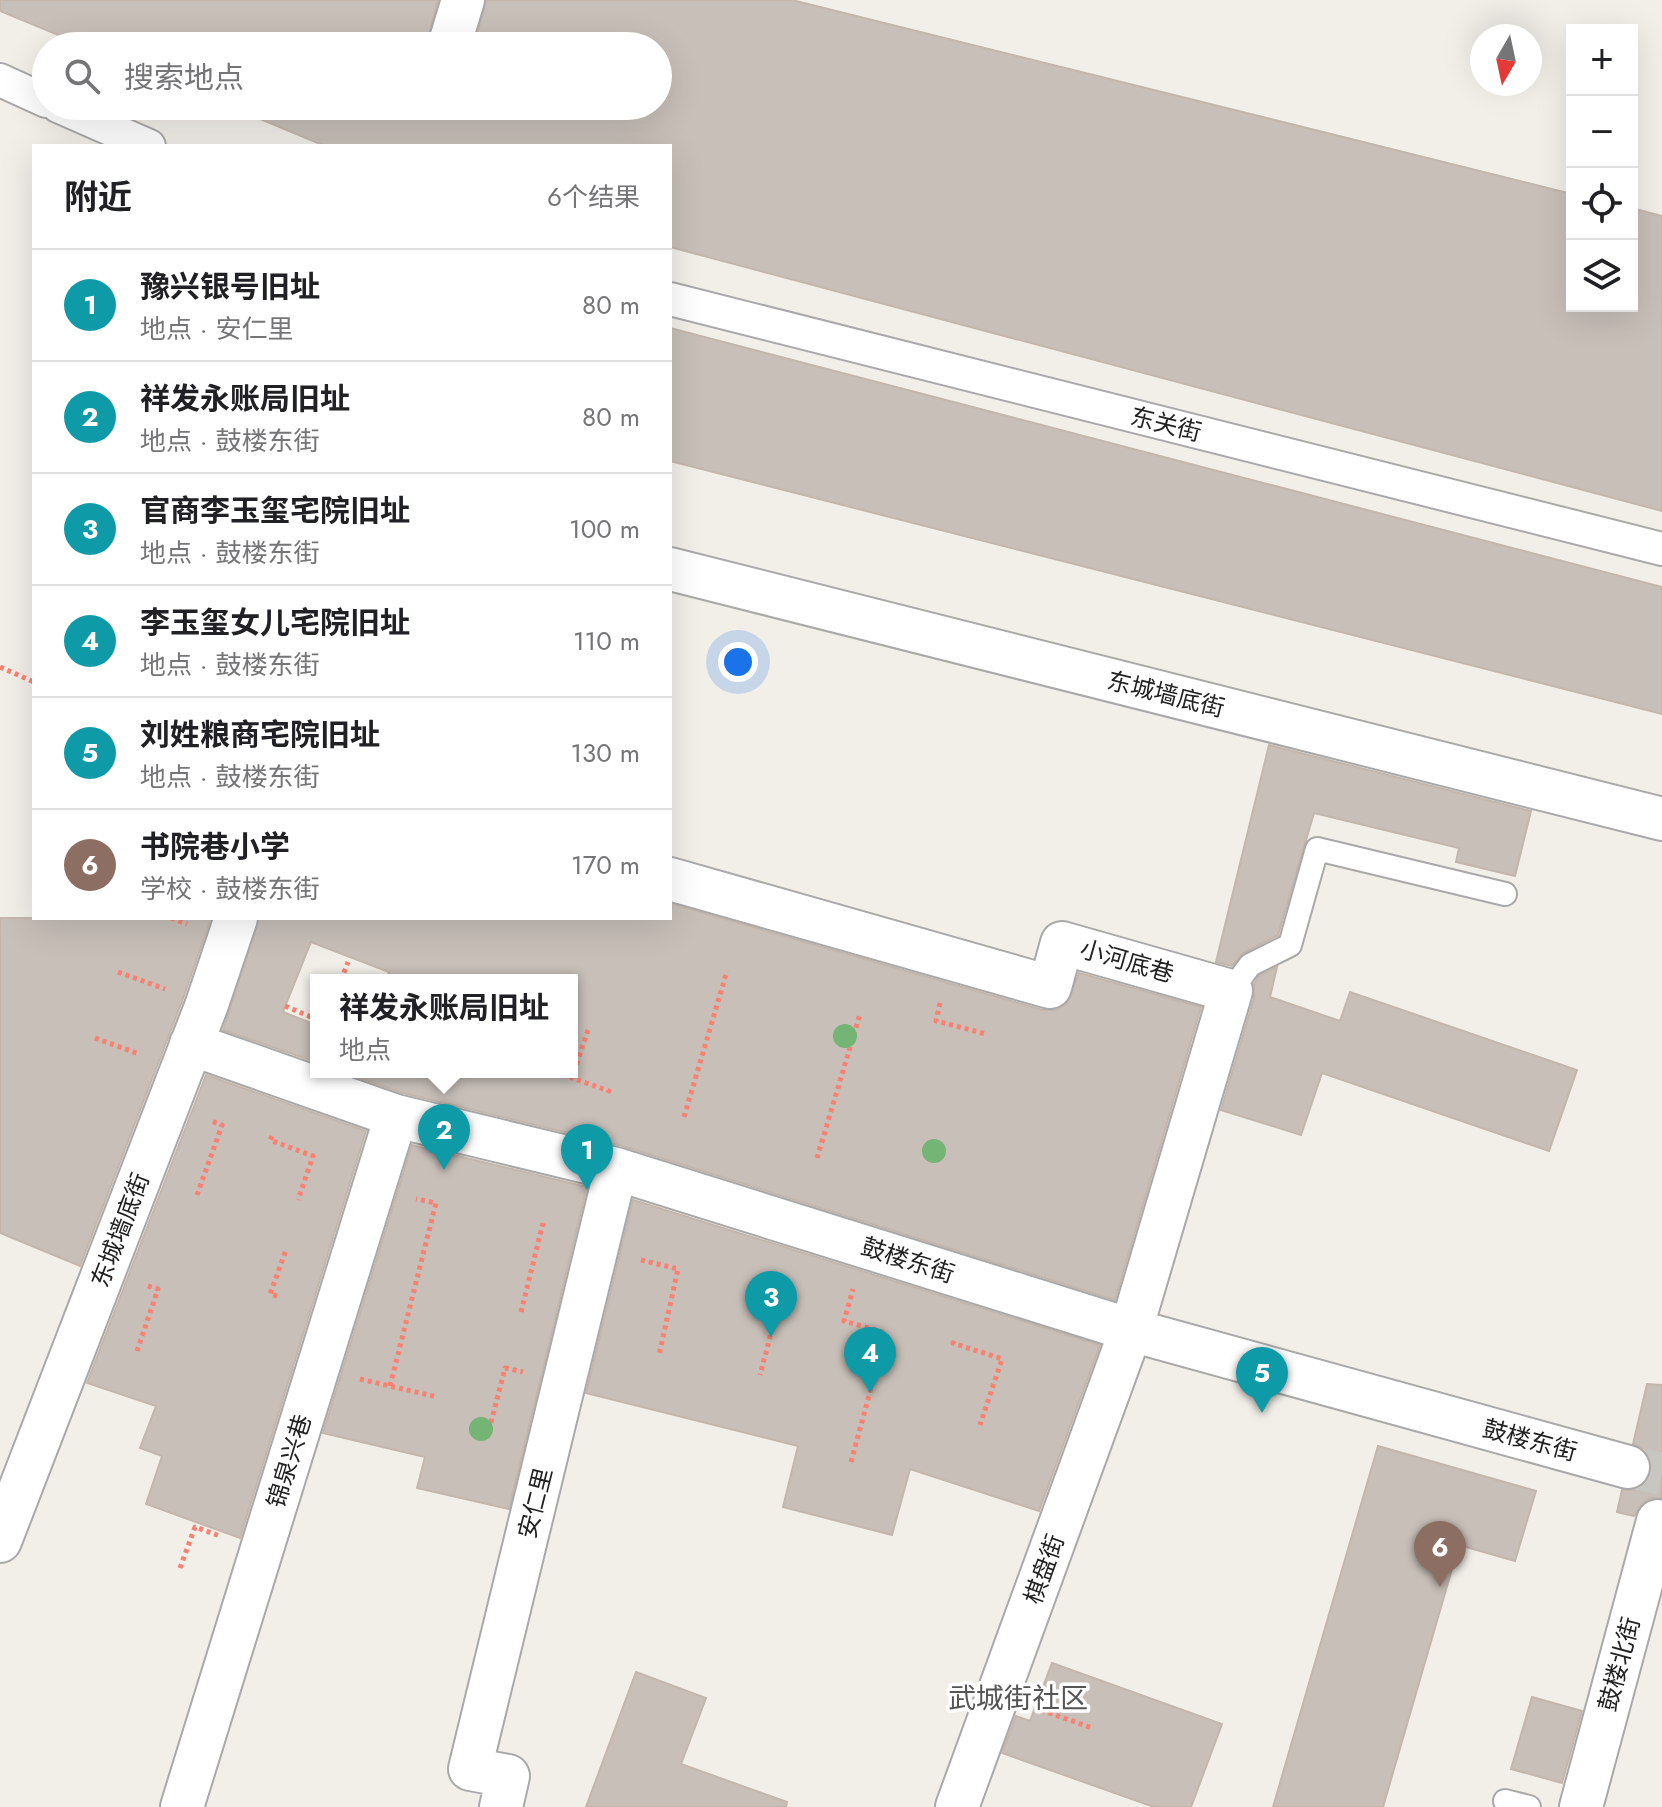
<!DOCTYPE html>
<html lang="zh">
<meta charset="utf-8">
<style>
body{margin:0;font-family:Jost,"Noto Sans SC",sans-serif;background:#f6f6f6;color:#202124}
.controls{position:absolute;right:24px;top:24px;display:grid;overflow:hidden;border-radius:0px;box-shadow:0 8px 32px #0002}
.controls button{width:72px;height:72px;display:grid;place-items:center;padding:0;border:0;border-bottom:2px solid #e0e0e0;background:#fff;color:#202124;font:40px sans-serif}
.compass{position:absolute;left:1470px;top:24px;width:72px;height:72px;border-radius:50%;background:#fff;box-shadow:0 8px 32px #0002;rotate:189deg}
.you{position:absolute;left:738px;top:662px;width:28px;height:28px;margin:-20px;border:6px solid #fff;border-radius:50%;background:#1a73e8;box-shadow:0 0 0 12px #1a73e833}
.badge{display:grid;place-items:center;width:52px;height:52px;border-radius:50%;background:#d40000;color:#fff;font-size:26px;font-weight:700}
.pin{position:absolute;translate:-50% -66px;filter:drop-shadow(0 2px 4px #0008)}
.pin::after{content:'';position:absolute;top:42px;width:28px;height:24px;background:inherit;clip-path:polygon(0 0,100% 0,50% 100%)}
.popup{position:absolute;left:310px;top:974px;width:268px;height:104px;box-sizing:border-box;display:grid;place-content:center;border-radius:0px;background:#fff;filter:drop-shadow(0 2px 6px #0005);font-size:26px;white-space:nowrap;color:#757577}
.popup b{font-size:30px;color:#202124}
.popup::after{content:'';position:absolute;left:50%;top:100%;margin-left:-16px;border:16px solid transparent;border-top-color:#fff}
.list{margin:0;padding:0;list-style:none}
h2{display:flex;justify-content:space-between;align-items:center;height:104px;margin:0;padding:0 32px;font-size:34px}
h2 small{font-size:26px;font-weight:400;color:#757577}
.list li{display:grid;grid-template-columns:52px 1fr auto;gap:24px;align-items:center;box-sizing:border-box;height:112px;padding:0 32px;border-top:2px solid #e0e0e0}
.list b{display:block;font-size:30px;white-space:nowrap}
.list p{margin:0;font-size:26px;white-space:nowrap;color:#757577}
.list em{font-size:26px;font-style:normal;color:#757577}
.icon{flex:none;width:44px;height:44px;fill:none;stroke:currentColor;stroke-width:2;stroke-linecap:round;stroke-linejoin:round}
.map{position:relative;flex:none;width:1662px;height:1807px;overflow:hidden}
.search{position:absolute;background:#fff;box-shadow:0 8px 32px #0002;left:32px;top:32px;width:640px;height:88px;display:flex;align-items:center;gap:20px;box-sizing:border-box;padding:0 28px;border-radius:44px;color:#757577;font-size:30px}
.panel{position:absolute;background:#fff;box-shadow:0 8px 32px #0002;left:32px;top:144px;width:640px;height:776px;border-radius:0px}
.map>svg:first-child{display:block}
.building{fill:#c7bfb8;stroke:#c4b6ab;stroke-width:2}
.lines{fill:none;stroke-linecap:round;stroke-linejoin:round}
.minor-tunnel{stroke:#c8c6c1;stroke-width:42;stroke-dasharray:42 21;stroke-linecap:butt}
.service-casing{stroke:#a9a9a9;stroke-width:26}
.pedestrian-casing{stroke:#a9a9a9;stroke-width:36}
.minor-casing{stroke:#a9a9a9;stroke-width:46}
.path{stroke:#fa8072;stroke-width:5;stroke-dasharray:4 4;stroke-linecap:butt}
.service{stroke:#fff;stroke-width:22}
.pedestrian{stroke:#fff;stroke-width:32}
.minor{stroke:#fff;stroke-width:42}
.tree{fill:#74b475}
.labels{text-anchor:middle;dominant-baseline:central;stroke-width:7;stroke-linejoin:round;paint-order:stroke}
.street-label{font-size:24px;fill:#222;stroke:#fff}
.quarter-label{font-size:28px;fill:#555;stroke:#fff}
</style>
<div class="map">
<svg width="1662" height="1807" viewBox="0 0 1662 1807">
<rect width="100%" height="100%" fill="#f2efe9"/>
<path class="building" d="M 0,0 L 438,0 L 426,46 L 85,46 L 0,11 Z
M 486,0 L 792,0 L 1572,194 L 1572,306 L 1632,306 L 1632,208 L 1662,216 L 1662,511 L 670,247 L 670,146 L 325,146 L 229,106 L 658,106 L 658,46 L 474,46 Z
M 670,328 L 1662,587 L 1662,714 L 670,461 Z
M 1269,745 L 1531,811 L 1515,876 L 1456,862 L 1459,848 L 1314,813 L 1278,935 L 1243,953 L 1232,966 L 1216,962 Z
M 672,904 L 1043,1010 L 1057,1010 L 1067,1003 L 1079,973 L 1201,1007 L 1115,1300 L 623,1146 L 403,1093 L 343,1072 L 572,1072 L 572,980 L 386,980 L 389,972 L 311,942 L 283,1012 L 316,1025 L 316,1062 L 223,1030 L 259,918 L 670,918 Z
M 0,918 L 211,918 L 184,996 L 80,1266 L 0,1233 Z
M 1277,967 L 1270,997 L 1340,1021 L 1350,992 L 1577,1070 L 1549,1151 L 1322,1073 L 1301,1135 L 1221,1110 L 1254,998 L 1254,984 L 1259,976 Z
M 206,1075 L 366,1131 L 240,1538 L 146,1504 L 162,1456 L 140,1448 L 156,1406 L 87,1383 Z
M 412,1145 L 587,1187 L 509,1509 L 417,1488 L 425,1457 L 323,1433 Z
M 633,1200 L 1100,1345 L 1039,1511 L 910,1469 L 892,1535 L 783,1507 L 798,1446 L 586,1393 Z
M 1647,1384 L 1662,1385 L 1662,1498 L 1651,1498 L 1642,1504 L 1634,1516 L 1617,1512 L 1622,1490 L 1635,1490 L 1644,1485 L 1651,1473 L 1651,1460 L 1646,1451 L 1633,1444 Z
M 1378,1446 L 1536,1491 L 1515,1561 L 1459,1545 L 1383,1807 L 1273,1807 Z
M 1052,1663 L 1222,1724 L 1191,1807 L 1154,1807 L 1002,1753 L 1016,1716 L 1030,1721 Z
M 636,1672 L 706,1698 L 681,1764 L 787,1802 L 786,1807 L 586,1807 Z
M 1532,1697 L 1582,1711 L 1562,1783 L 1511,1769 Z"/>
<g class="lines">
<path class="minor-tunnel" d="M 1628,1467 L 1662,1474"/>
<defs>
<path id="service" d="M 1231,991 L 1250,965 L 1290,945 L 1317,849 L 1505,894
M 1505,1801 L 1529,1807"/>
<path id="pedestrian" d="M 0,80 L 46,101
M 58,106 L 149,146
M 670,299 L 1662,549"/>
<path id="minor" d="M 449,46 L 463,0
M 670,569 L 1662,819
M 670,879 L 1050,987 L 1062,943 L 1231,991 L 1131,1330 L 957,1807
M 191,1044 L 396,1116 L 616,1169 L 1131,1330 L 1628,1467
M 0,1541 L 207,1004 L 236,918
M 182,1807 L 396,1116
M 501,1807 L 508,1776 L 470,1769 L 616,1169
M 1581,1807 L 1658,1521"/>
</defs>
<use href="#service" class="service-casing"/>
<use href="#pedestrian" class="pedestrian-casing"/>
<use href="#minor" class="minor-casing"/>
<path class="path" d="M 0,667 L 34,682
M 171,918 L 187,924
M 118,972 L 165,989
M 341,980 L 348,962
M 436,980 L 437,978
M 940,1003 L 936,1021 L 986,1034
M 285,1006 L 316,1019
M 588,1030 L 572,1078 L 609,1091 L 608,1093
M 95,1038 L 139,1054
M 684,1117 L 727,971
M 272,1136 L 270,1140 L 313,1156 L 298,1200
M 817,1158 L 860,1014
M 197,1195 L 222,1125 L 211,1121
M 641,1260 L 678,1269 L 659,1355
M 755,1285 L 753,1291 L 780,1299 L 760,1375
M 277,1296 L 270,1294 L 286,1250
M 521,1312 L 543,1223
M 954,1341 L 953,1343 L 1002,1359 L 980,1425
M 137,1351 L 158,1289 L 145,1285
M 360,1379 L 437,1397
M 390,1386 L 436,1203 L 416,1199
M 487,1438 L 505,1368 L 523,1372
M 851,1462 L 886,1333 L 844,1321 L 853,1289
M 180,1568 L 195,1527 L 220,1536
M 1041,1710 L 1092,1728"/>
<use href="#service" class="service"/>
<use href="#pedestrian" class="pedestrian"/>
<use href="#minor" class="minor"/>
</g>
<g class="tree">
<circle cx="845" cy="1036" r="12"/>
<circle cx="934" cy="1151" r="12"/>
<circle cx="481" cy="1429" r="12"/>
</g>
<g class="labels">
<g class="street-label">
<text transform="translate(1166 424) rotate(14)">东关街</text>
<text transform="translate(1166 694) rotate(14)">东城墙底街</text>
<text transform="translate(1127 961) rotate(16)">小河底巷</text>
<text transform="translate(120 1230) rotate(-69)">东城墙底街</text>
<text transform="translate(908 1260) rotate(18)">鼓楼东街</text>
<text transform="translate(1530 1440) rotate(15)">鼓楼东街</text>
<text transform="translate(289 1461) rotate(-73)">锦泉兴巷</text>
<text transform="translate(535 1503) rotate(-76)">安仁里</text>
<text transform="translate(1044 1569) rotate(-70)">棋盘街</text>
<text transform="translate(1619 1664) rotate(-75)">鼓楼北街</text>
</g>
<g class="quarter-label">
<text x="1018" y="1698">武城街社区</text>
</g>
</g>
</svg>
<div class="controls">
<button>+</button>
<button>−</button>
<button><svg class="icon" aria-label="locate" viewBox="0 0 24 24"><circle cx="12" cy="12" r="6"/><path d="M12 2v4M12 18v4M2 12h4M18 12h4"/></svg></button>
<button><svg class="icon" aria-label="layers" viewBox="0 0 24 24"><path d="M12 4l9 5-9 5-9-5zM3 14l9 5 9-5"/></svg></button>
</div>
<svg class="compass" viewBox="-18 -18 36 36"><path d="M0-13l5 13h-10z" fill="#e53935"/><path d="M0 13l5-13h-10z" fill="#757577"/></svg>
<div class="you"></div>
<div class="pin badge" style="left:587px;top:1190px;background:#0f9aa8">1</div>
<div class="pin badge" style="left:444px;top:1170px;background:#0f9aa8">2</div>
<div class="popup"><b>祥发永账局旧址</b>地点</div>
<div class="pin badge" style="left:771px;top:1337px;background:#0f9aa8">3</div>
<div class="pin badge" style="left:870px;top:1393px;background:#0f9aa8">4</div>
<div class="pin badge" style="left:1262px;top:1413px;background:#0f9aa8">5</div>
<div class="pin badge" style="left:1440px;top:1587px;background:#8d6e63">6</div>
<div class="search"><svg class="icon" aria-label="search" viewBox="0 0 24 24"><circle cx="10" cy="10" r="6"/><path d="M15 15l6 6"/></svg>搜索地点</div>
<section class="panel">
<h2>附近<small>6个结果</small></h2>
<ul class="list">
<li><span class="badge" style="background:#0f9aa8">1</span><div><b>豫兴银号旧址</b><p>地点 · 安仁里</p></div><em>80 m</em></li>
<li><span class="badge" style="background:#0f9aa8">2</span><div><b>祥发永账局旧址</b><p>地点 · 鼓楼东街</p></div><em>80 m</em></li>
<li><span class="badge" style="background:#0f9aa8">3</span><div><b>官商李玉玺宅院旧址</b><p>地点 · 鼓楼东街</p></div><em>100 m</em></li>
<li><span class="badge" style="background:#0f9aa8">4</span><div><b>李玉玺女儿宅院旧址</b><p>地点 · 鼓楼东街</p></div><em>110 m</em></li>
<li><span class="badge" style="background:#0f9aa8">5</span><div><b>刘姓粮商宅院旧址</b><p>地点 · 鼓楼东街</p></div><em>130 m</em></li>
<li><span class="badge" style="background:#8d6e63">6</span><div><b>书院巷小学</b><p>学校 · 鼓楼东街</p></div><em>170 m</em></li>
</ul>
</section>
</div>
